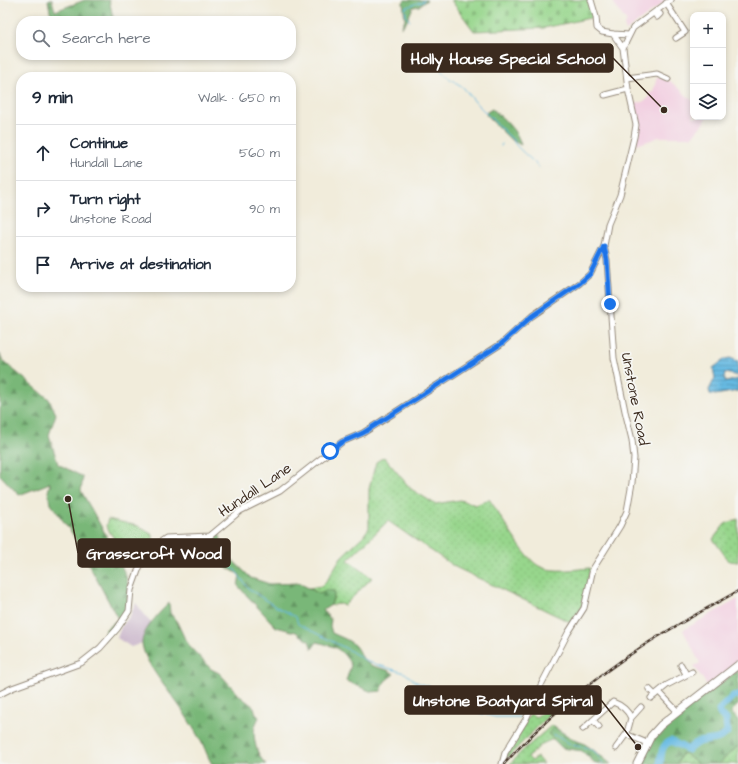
<!DOCTYPE html>
<meta charset="utf-8">
<style>
body{margin:0;font-family:"Architects Daughter",sans-serif;background:#f2f2f3;color:#1f2937}
.controls{position:absolute;right:12px;top:12px;display:grid;overflow:hidden;border-radius:8px;box-shadow:0 2px 6px #0003}
.controls button{width:36px;height:36px;display:grid;place-items:center;padding:0;border:0;border-bottom:1px solid #e0e1e3;background:#fff;color:#1f2937;font:20px sans-serif}
.stop{position:absolute;width:12px;height:12px;margin:-9px;border:3px solid #1a73e8;border-radius:50%;background:#fff}
.stop.end{background:#1a73e8;border-color:#fff;box-shadow:0 1px 4px #0008}
.list{margin:0;padding:0;list-style:none}
h2{display:flex;justify-content:space-between;align-items:center;height:52px;margin:0;padding:0 16px;font-size:17px}
h2 small{font-size:13px;font-weight:400;color:#747a83}
.list li{display:grid;grid-template-columns:26px 1fr auto;gap:12px;align-items:center;box-sizing:border-box;height:56px;padding:0 16px;border-top:1px solid #e0e1e3}
.list b{display:block;font-size:15px;white-space:nowrap}
.list p{margin:0;font-size:13px;white-space:nowrap;color:#747a83}
.list em{font-size:13px;font-style:normal;color:#747a83}
.icon{flex:none;width:22px;height:22px;fill:none;stroke:currentColor;stroke-width:2;stroke-linecap:round;stroke-linejoin:round}
.map{position:relative;flex:none;width:738px;height:764px;overflow:hidden}
.search{position:absolute;background:#fff;box-shadow:0 2px 6px #0003;left:16px;top:16px;width:280px;height:44px;display:flex;align-items:center;gap:10px;box-sizing:border-box;padding:0 14px;border-radius:16px;color:#747a83;font-size:15px}
.panel{position:absolute;background:#fff;box-shadow:0 2px 6px #0003;left:16px;top:72px;width:280px;height:220px;border-radius:16px}
.map>svg:first-child{display:block}
.built{fill:#f2cfe1}
.industrial{fill:#cfbdcf}
.grass{fill:url(#grass-dots);stroke:#698055}
.forest{fill:url(#forest-firs);stroke:#5a704b}
.cemetery{fill:url(#cemetery-stones);stroke:#698055}
.water{fill:url(#water-rules);stroke:#507280}
.lines{fill:none;stroke-linecap:round;stroke-linejoin:round}
.stream{stroke:#66bae2;stroke-width:1}
.river{stroke:#66bae2;stroke-width:7}
.minor-casing{stroke:#968b7c;stroke-width:7}
.major-casing{stroke:#968b7c;stroke-width:9}
.minor{stroke:#fff;stroke-width:5}
.major{stroke:#fff;stroke-width:7}
.rail-casing{stroke:#3b2a1e;stroke-width:2.5}
.rail{stroke:#f6f6f2;stroke-width:1;stroke-dasharray:3;stroke-linecap:butt}
.route{stroke:#1a73e8;stroke-width:5}
.labels{text-anchor:middle;dominant-baseline:central;stroke-width:3.5;stroke-linejoin:round;paint-order:stroke}
.street-label{font-size:15px;fill:#3b2a1e;stroke:#f6f6f2}
.leader{fill:none;stroke:#3b2a1e;stroke-width:1.5}
.callout-dot{fill:#3b2a1e;stroke:#f6f6f2;stroke-width:1.5}
.callout{fill:#3b2a1e;stroke:#3b2a1e;stroke-width:1.5}
.callout-label{font-size:16px;text-anchor:middle;font-weight:bold;fill:#fff}
</style>
<div class="map">
<svg width="738" height="764" viewBox="0 0 738 764">
<defs>
<pattern id="grass-dots" width="8" height="8" patternUnits="userSpaceOnUse"><rect width="8" height="8" fill="#97d68c"/><path d="M2 2h.1M6 6h.1" fill="none" stroke="#83b878" stroke-width="1.8" stroke-linecap="round"/></pattern>
<pattern id="forest-firs" width="22" height="20" patternUnits="userSpaceOnUse"><rect width="22" height="20" fill="#79b778"/><path d="M5 1l3.5 6h-7zM16 11l3.5 6h-7z" fill="#649562"/></pattern>
<pattern id="cemetery-stones" width="16" height="16" patternUnits="userSpaceOnUse"><rect width="16" height="16" fill="#97d68c"/><path d="M2 7V4a2 2 0 0 1 4 0v3zM10 15v-3a2 2 0 0 1 4 0v3z" fill="#83b878"/></pattern>
<pattern id="water-rules" width="6" height="5" patternUnits="userSpaceOnUse"><rect width="6" height="5" fill="#66bae2"/><path d="M0 2.5h6" fill="none" stroke="#5597b7"/></pattern>
</defs>
<rect width="100%" height="100%" fill="#f6f6f2"/>
<filter id="ink" filterUnits="userSpaceOnUse"><feTurbulence type="fractalNoise" baseFrequency=".025" numOctaves="2"/><feDisplacementMap in="SourceGraphic" scale="8" xChannelSelector="R" yChannelSelector="G"/><feConvolveMatrix kernelMatrix="1 2 1 2 8 2 1 2 1" color-interpolation-filters="sRGB"/></filter>
<filter id="wash" filterUnits="userSpaceOnUse"><feTurbulence type="fractalNoise" baseFrequency=".012" numOctaves="4" result="noise"/><feDisplacementMap in="SourceGraphic" scale="16" xChannelSelector="R" yChannelSelector="G"/><feGaussianBlur stdDeviation="0.9" result="paint"/><feColorMatrix in="noise" values="0 0 0 0 0 0 0 0 0 0 0 0 0 0 0 0 0 1.4 0 .05"/><feComposite in="paint" operator="in"/></filter>
<g filter="url(#wash)">
<rect width="100%" height="100%" fill="#f1ecdb"/>
<path class="built" d="M 613,0 L 667,0 L 626,31 L 624,25 L 627,22 L 615,6 Z
M 657,77 L 670,81 L 693,101 L 693,117 L 708,117 L 692,137 L 659,137 L 643,143 L 635,144 L 638,133 L 633,104 L 642,102 L 649,98 L 648,93 L 653,92 Z
M 738,599 L 738,670 L 711,691 L 694,666 L 700,663 L 683,630 Z"/>
<path class="industrial" d="M 136,603 L 151,623 L 143,639 L 142,643 L 131,647 L 117,638 L 121,627 L 130,616 Z"/>
<path class="grass" d="M 384,457 L 411,489 L 435,504 L 460,500 L 476,505 L 489,499 C 500,514 525,561 541,567 C 553,573 577,569 590,568 L 583,604 L 572,623 L 455,567 L 388,521 L 348,560 L 372,578 L 345,605 L 340,604 L 331,605 L 335,592 L 325,590 L 320,594 L 309,588 L 321,586 L 328,579 L 341,557 L 363,536 L 369,528 L 369,489 L 376,462 Z
M 108,519 L 138,526 L 153,535 L 153,540 L 145,549 L 140,559 L 118,545 L 106,526 Z
M 738,519 L 738,562 L 729,561 L 713,539 L 725,524 Z
M 555,703 L 560,704 L 505,760 L 509,749 L 530,714 L 536,717 Z
M 552,725 L 554,727 L 548,734 L 553,739 L 542,744 L 528,757 L 532,761 L 537,757 L 543,764 L 510,764 L 521,752 Z
M 738,746 L 738,764 L 718,764 Z
M 682,753 L 685,754 L 698,764 L 677,764 Z"/>
<path class="forest" d="M 48,0 L 52,0 L 55,11 L 85,0 L 109,0 L 114,21 L 54,21 L 50,11 Z
M 405,0 L 427,0 L 419,6 L 413,7 L 407,21 L 401,28 L 405,19 L 403,2 Z
M 492,109 C 503,118 518,131 521,145 L 510,139 L 486,115 L 487,112 Z
M 0,354 L 3,361 L 49,399 L 56,414 L 49,435 L 58,464 L 83,477 L 81,491 L 110,542 L 126,576 L 129,590 L 127,609 L 119,625 L 103,641 L 106,629 L 118,619 L 72,533 L 51,504 L 48,492 L 50,483 L 19,495 L 0,475 Z
M 219,533 L 224,550 L 228,556 L 251,578 L 270,584 L 299,583 L 320,594 C 326,589 328,589 335,592 L 331,605 L 323,610 L 331,620 L 330,626 L 332,633 C 340,637 348,639 354,645 C 359,650 362,659 367,663 C 375,669 386,667 394,674 L 385,681 L 381,691 L 372,692 L 346,681 L 351,665 C 341,648 336,647 317,642 L 312,649 L 309,641 L 296,632 L 276,627 L 238,586 L 240,575 L 205,555 L 210,540 Z
M 207,538 L 202,554 L 185,539 Z
M 169,603 L 170,613 L 177,622 L 185,639 L 190,647 L 211,669 L 219,673 L 241,697 L 254,707 L 256,714 L 259,717 C 258,720 256,723 255,726 C 252,737 257,757 266,764 L 212,764 C 208,758 206,751 203,745 C 197,734 191,724 184,713 C 173,695 144,665 142,643 C 142,630 160,612 169,603 Z
M 738,670 L 738,705 L 731,712 L 738,720 L 738,746 L 718,764 L 698,764 L 685,754 L 682,753 L 677,764 L 639,764 L 646,747 L 666,724 Z
M 554,727 L 574,740 L 583,743 L 592,749 L 611,764 L 596,764 L 582,751 L 562,748 L 548,734 Z"/>
<path class="cemetery" d="M 451,0 L 589,0 L 594,17 L 544,28 L 474,31 Z"/>
<path class="water" d="M 730,358 L 738,361 L 738,376 L 725,373 L 724,378 L 726,382 L 738,379 L 738,391 L 715,395 L 710,394 L 709,390 L 715,378 L 713,368 L 725,359 Z"/>
<g class="lines">
<path class="stream" d="M 410,21 L 406,16 L 405,8 L 417,3 L 422,2 L 424,0
M 427,46 L 433,53 L 440,69 L 447,77 L 463,87 L 476,103 L 513,140 C 515,147 533,160 539,167
M 501,146 L 502,144
M 189,540 L 194,544 L 213,553 L 235,570 L 249,589 L 273,605 L 296,617 L 298,624 L 349,650 L 368,662 L 405,673 L 416,682 L 437,689 L 452,702 L 472,711 L 495,717 L 520,717
M 553,735 C 563,737 563,740 570,744 C 578,748 587,745 594,751 C 599,754 599,760 603,764"/>
<path class="river" d="M 660,764 C 662,754 660,746 671,741 L 688,750 C 691,747 695,743 699,742 C 710,739 717,742 727,733 L 726,719 C 722,716 719,714 719,710 L 733,696 L 738,695"/>
</g>
</g>
<g filter="url(#ink)">
<g class="lines">
<defs>
<path id="minor" d="M 591,0 L 596,17 L 597,28 L 602,32 L 613,34 L 629,35
M 666,3 L 685,32 L 676,38
M 654,13 L 657,17 L 660,14
M 613,34 L 623,48
M 627,78 L 657,74 L 668,79
M 605,95 L 628,89
M 681,665 L 686,674
M 649,689 L 655,695
M 659,692 L 677,711
M 0,694 L 12,688 L 81,663 L 100,648 L 117,629 L 129,611 L 131,590 L 139,568 L 147,553 L 156,545 L 166,538 L 210,536 L 240,511 L 280,491 L 342,442 L 363,433 L 501,344 L 532,316 L 580,283 L 590,274 L 604,246 L 608,224 L 620,195 L 634,137 L 636,125 L 628,89 L 623,48 L 633,28 L 671,0
M 651,698 L 667,685 L 692,672
M 631,718 L 641,707
M 593,720 L 599,727
M 583,729 L 613,702 C 621,705 628,711 631,718 L 627,733 L 628,735 L 647,743
M 616,748 L 627,733
M 502,764 L 505,753 L 526,719 L 542,683 L 568,633 L 584,608 L 593,569 L 620,526 L 627,511 L 632,483 L 634,458 L 632,440 L 625,411 L 614,358 L 607,260 L 604,246"/>
<path id="major" d="M 637,764 L 651,736 L 661,725 L 738,665"/>
</defs>
<use href="#minor" class="minor-casing"/>
<use href="#major" class="major-casing"/>
<use href="#minor" class="minor"/>
<use href="#major" class="major"/>
<defs>
<path id="rail" d="M 504,764 C 545,719 592,679 643,646 C 674,626 706,609 738,591"/>
</defs>
<use href="#rail" class="rail-casing"/>
<use href="#rail" class="rail"/>
</g>
</g>
<g class="lines" filter="url(#ink)">
<path class="route" d="M 330,451 L 342,442 L 363,433 L 501,344 L 532,316 L 580,283 L 590,274 L 604,246 L 607,260 L 610,304"/>
</g>
<g class="labels">
<g class="street-label">
<text transform="translate(635 399) rotate(79)">Unstone Road</text>
<text transform="translate(255 490) rotate(-34)">Hundall Lane</text>
</g>
</g>
<path class="leader" d="M664 110L613 58M68 499L78 553M638 747L601 700"/>
<g class="callout-dot">
<circle cx="664" cy="110" r="4"/>
<circle cx="68" cy="499" r="4"/>
<circle cx="638" cy="747" r="4"/>
</g>
<g class="callout">
<rect x="402" y="44" width="211" height="28" rx="4"/>
<rect x="78" y="539" width="152" height="28" rx="4"/>
<rect x="405" y="686" width="196" height="28" rx="4"/>
</g>
<g class="callout-label">
<text x="508" y="64">Holly House Special School</text>
<text x="154" y="559">Grasscroft Wood</text>
<text x="503" y="706">Unstone Boatyard Spiral</text>
</g>
</svg>
<div class="controls">
<button>+</button>
<button>−</button>
<button><svg class="icon" aria-label="layers" viewBox="0 0 24 24"><path d="M12 4l9 5-9 5-9-5zM3 14l9 5 9-5"/></svg></button>
</div>
<div class="stop" style="left:330px;top:451px"></div>
<div class="stop end" style="left:610px;top:304px"></div>
<div class="search"><svg class="icon" aria-label="search" viewBox="0 0 24 24"><circle cx="10" cy="10" r="6"/><path d="M15 15l6 6"/></svg>Search here</div>
<section class="panel">
<h2>9 min<small>Walk · 650 m</small></h2>
<ul class="list">
<li><svg class="icon" aria-label="ahead" viewBox="0 0 24 24"><path d="M12 20V5M6 11l6-6 6 6"/></svg><div><b>Continue</b><p>Hundall Lane</p></div><em>560 m</em></li>
<li><svg class="icon" aria-label="right" viewBox="0 0 24 24"><path d="M7 20v-9h11M14 6l5 5-5 5"/></svg><div><b>Turn right</b><p>Unstone Road</p></div><em>90 m</em></li>
<li><svg class="icon" aria-label="arrive" viewBox="0 0 24 24"><path d="M6 21V4h12l-3 4 3 4H6"/></svg><div><b>Arrive at destination</b></div></li>
</ul>
</section>
</div>
